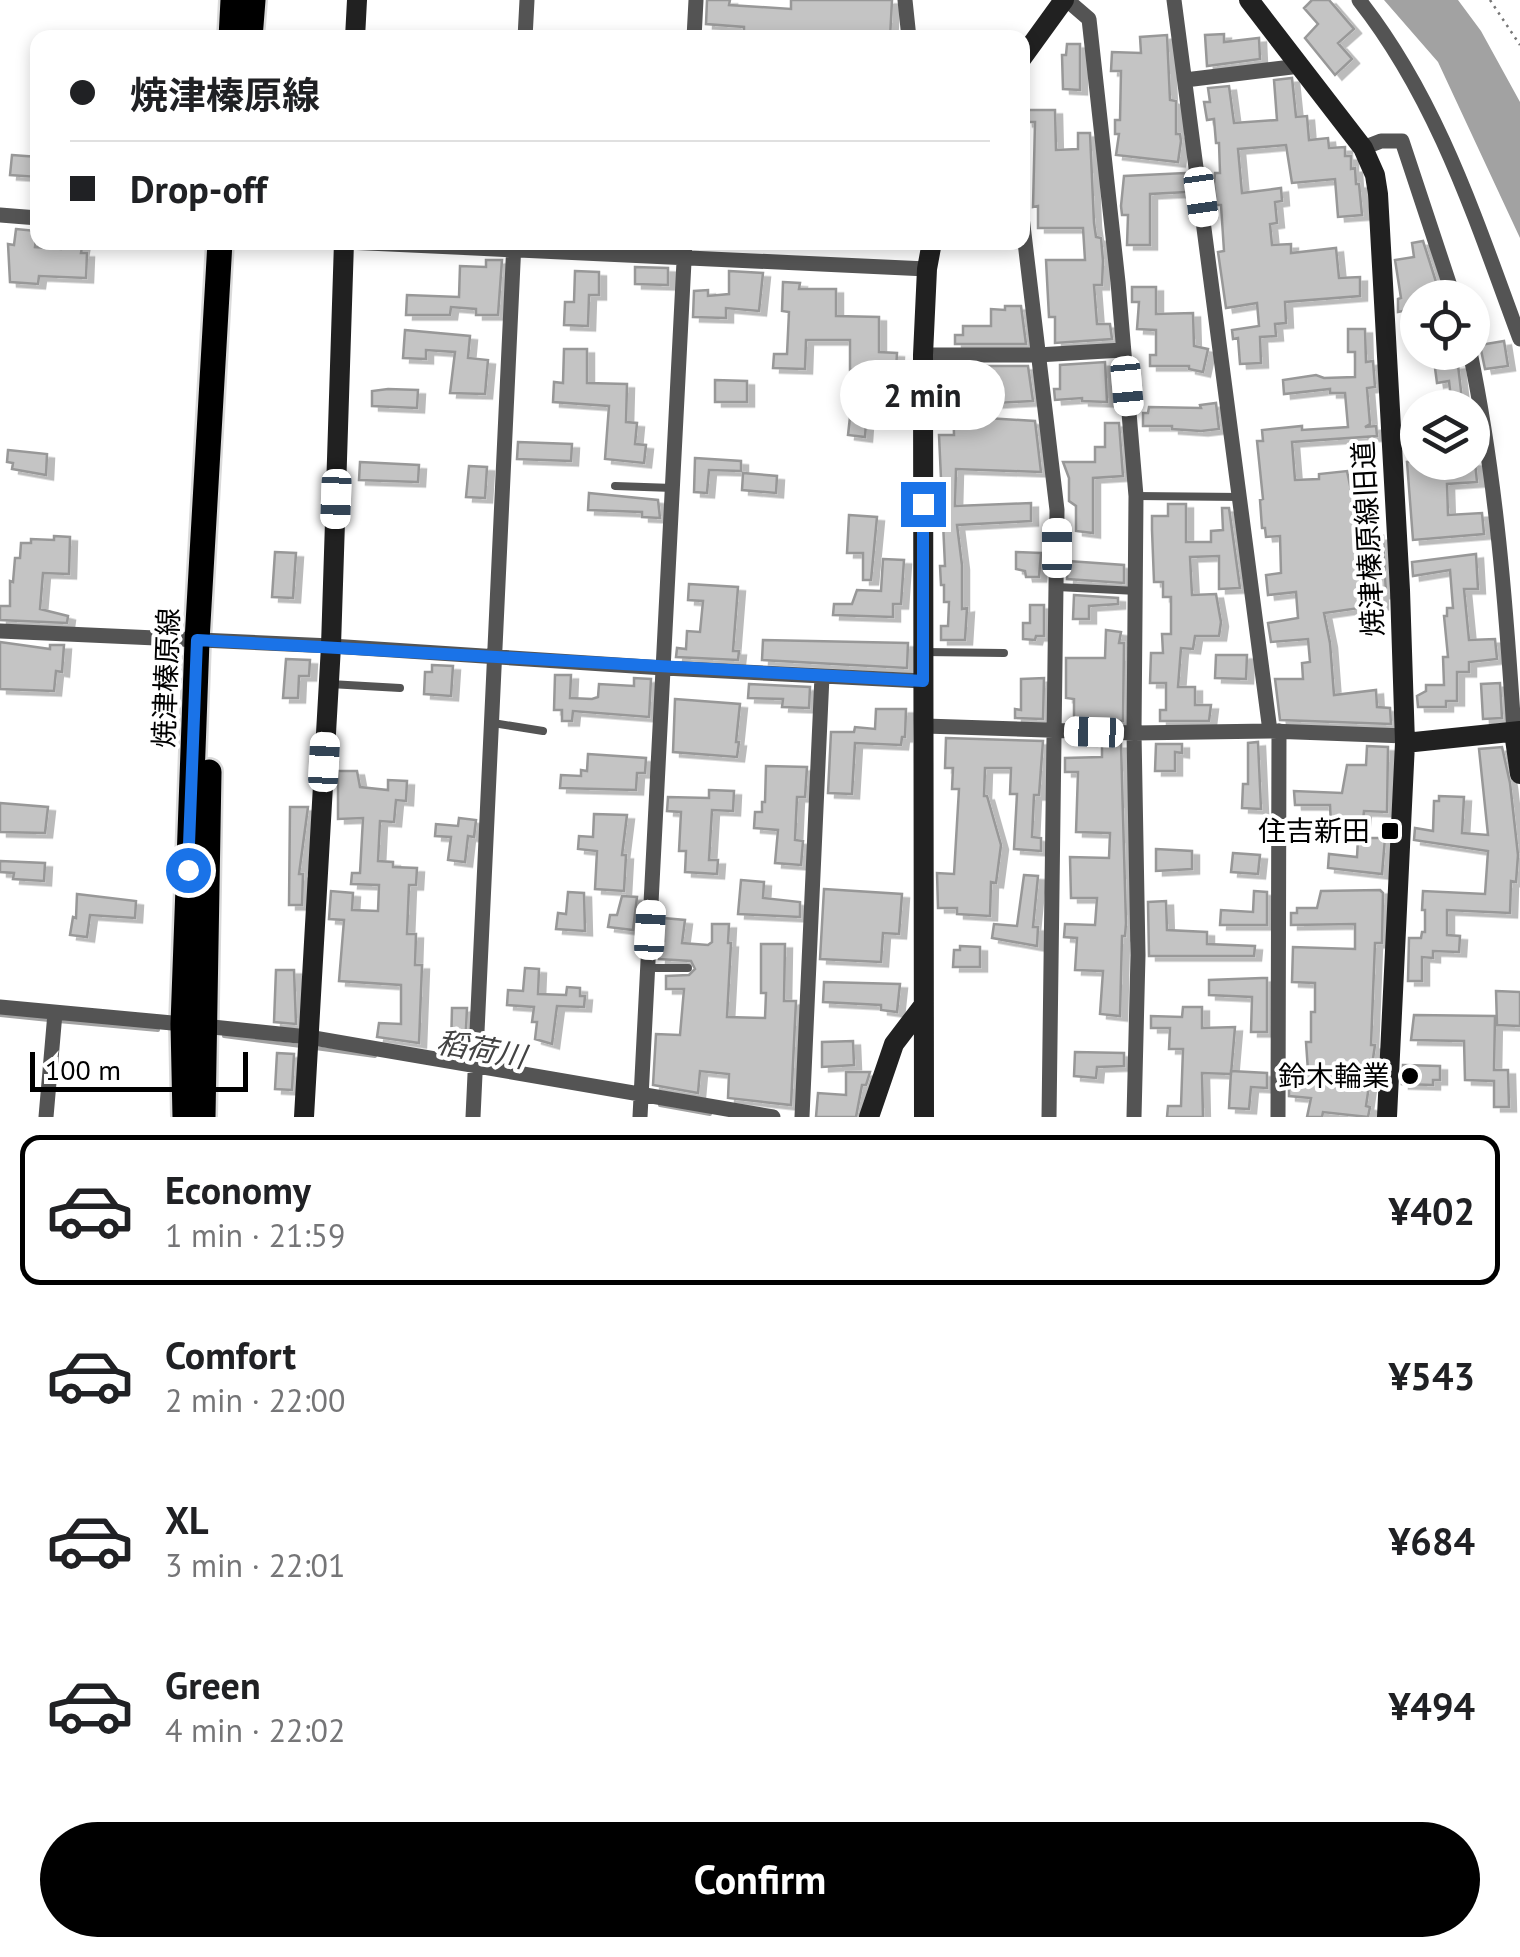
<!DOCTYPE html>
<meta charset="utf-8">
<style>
:root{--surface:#fff;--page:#f6f6f6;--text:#202124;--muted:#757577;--line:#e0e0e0;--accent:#000}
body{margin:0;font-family:"PT Sans","Noto Sans JP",sans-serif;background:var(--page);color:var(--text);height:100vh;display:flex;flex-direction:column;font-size:38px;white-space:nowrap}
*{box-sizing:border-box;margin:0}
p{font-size:32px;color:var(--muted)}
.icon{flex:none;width:55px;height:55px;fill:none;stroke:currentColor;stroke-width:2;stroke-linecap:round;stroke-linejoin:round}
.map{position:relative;height:1117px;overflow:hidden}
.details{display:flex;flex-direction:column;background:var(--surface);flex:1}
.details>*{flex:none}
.banner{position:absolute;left:30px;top:30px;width:1000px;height:220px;border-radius:20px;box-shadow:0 5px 15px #0003;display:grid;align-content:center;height:220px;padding:0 40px;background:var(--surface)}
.fabs{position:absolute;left:1400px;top:280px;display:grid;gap:20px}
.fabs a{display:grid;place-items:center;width:90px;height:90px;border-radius:50%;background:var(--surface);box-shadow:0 5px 15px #0003;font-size:50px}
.scale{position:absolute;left:30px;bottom:25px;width:218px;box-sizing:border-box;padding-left:10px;border:5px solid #000;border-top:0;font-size:28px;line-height:35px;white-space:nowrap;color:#000;-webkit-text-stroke:8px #fff;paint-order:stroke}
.end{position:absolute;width:45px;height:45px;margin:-22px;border:12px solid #1a73e8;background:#fff;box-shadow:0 0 0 5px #fff}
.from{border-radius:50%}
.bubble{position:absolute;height:70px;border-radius:35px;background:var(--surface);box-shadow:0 5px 15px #0003;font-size:32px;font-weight:700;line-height:70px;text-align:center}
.car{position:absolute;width:30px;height:60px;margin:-30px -15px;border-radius:12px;box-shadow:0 0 8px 2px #0007;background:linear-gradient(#fff 24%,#345 0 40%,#fff 0 76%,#345 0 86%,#fff 0)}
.banner b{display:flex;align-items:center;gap:35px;height:95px;font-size:38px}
.banner b+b{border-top:2px solid var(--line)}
.banner i{width:25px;height:25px;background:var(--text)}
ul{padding:18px 0 0;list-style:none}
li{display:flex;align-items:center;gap:30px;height:150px;margin:0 20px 15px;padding:0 20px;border:5px solid transparent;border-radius:20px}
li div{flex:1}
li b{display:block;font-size:38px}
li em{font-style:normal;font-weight:700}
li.active{border-color:var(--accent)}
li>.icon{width:90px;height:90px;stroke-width:1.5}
.button{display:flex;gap:20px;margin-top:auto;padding:20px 40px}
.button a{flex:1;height:115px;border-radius:60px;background:var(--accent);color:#fff;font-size:40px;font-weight:700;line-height:115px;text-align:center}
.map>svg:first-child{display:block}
.water{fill:#a2a2a2}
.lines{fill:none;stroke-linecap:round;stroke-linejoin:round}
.stream{stroke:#a2a2a2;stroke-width:4}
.building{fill:#c4c4c4;stroke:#989898;stroke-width:2.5;filter:url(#shadow)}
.primary-casing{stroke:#dbdbdb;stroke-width:30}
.path{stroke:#767676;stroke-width:2.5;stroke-dasharray:2.5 5;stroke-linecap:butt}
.lane{stroke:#545454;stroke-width:8}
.street{stroke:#545454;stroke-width:15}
.secondary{stroke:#212121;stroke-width:20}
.primary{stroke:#000;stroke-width:25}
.route{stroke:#1a73e8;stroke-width:12}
.poi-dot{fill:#000;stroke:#fff;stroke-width:4}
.labels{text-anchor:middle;stroke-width:8;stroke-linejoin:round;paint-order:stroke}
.street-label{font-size:28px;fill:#000;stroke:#fff}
.poi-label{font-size:28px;fill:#000;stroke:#fff;text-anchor:end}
.water-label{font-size:30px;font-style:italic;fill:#434343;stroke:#fff}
</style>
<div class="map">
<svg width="1520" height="1117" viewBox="0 0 1520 1117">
<defs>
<filter id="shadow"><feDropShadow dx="7" dy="4.5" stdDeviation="0" flood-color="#0004"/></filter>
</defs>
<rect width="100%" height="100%" fill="#fff"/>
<path class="water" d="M1384,0H1458L1481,31L1520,102V238L1438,62Z"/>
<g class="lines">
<path class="stream" d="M0,1015L49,1020
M58,1021L158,1030
M224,1036L301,1046
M315,1048L375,1056
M660,1105L710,1114"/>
</g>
<path class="building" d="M707,0H730L729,5L791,9V0H892L890,38H744V27L706,24Z
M1312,0H1329L1354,29L1338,43L1352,59L1335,75L1305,38L1318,24L1304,8Z
M1224,34V42L1259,38L1260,59L1207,66L1205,35Z
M1167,35L1170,100L1176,101V134H1180L1181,141L1178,162L1116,155L1119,134H1115V120H1120L1121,71H1111L1112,52L1141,53L1140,37Z
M1067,44H1080V90L1063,89L1062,55H1066Z
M1292,78L1296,117L1307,116L1309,140L1328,138L1329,148L1345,147V156H1351V169L1355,168L1356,184H1359L1362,215L1338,217L1335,179L1292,183L1286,145L1238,149L1242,193L1281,188L1282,201L1275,202L1277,223L1270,224L1272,245L1291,244V253L1336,248L1339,278L1360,277V296L1285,302L1286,323L1275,324L1276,336L1260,337L1261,363L1240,364L1238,338L1233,339L1232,330L1259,326L1257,303L1226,308L1218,252L1224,251L1221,205H1216L1214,184L1215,173H1220L1219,143H1216L1214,119L1207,120L1204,102H1210L1208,88L1229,86L1234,123L1277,120L1274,80Z
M1025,110H1055L1056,150L1078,149V133H1090L1094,223L1096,237L1101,238L1103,261L1102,285H1094L1097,324H1110L1112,339L1055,343V317H1049L1046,260H1085L1083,228H1038V206L1033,207L1035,122H1026Z
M12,155L38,157V177L10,175Z
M1185,173L1187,192L1150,194V245H1127L1128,215H1122L1121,206L1124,176Z
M16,229L37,231L35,247L61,249L62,242H83L81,253H87L86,278L39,276L38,284L10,282L8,244L14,245Z
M1423,241L1438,288L1432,290L1434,298H1418V308L1398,312V299L1401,298L1395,260L1414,257L1412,243Z
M486,260H502L498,315H476V309L451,307L450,315H406L407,295L459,297L460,266L486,267Z
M635,267L668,268V285L635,284Z
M575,271L599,272V295H589L588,326L564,325L565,302H574Z
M729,271L763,273L759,311L726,308V318L693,317L694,291L708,290V296L729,294Z
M783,282L800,283L799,289H836V316L879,317V352L897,353L896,371L876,370L874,410L867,409L865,437L848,435L851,408H846L847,394L855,395L856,370H850V340H806L805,369L773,368L774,354H787L789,312L782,311Z
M1132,287H1156V314L1193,313L1194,346L1208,349L1203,372L1189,369V366H1150V355H1156V330L1137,329L1139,302H1132Z
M1005,306H1021L1026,344H955V335H963V326H991V309L1005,310Z
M1348,329H1365L1366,362L1373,361L1375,387L1367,388L1370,424L1365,427L1376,426L1377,436L1292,442L1295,480L1319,479V474L1347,471L1351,490L1364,488L1368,522L1374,537L1383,536L1386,593L1381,594V605L1324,613L1330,643L1334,695L1376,690L1377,707L1390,708L1391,724L1280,720L1275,679H1303L1302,663L1310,662L1308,639L1271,642L1268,623L1298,618L1296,592L1268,595L1266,575L1281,573L1280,536L1266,537L1265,528H1262L1260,500L1263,499L1257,441H1263L1262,430L1302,426V430L1348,427L1345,393H1330V389L1284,394L1283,380L1316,375L1324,378L1355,377V352H1348Z
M405,330L470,336L468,358L488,360L485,394L450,393L455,352L426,350V359L403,358Z
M1504,341L1508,366L1485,369L1480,345Z
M564,349H587V383L627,384L626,422L637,423L635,444L646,445L644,463L605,459L609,406L553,402L554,382L563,383Z
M1105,362L1107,402L1082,401V398L1055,400L1054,389H1060V365Z
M1458,365L1463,408H1452L1449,381L1437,383L1435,368Z
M983,366H1028L1033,401L978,404L979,372H983Z
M715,380L747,381V402H715Z
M388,389L418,390L417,408L372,406V391Z
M971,396V417L1035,421L1041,472L956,469L955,506L1031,503V521L957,525L962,565V609L967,608L965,640H941V626H948L949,602H944V585H941L940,566H945L939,435H954L953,397Z
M1216,403L1219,429L1201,431L1172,429V426H1143V413H1148L1149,407L1201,408L1200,405Z
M1105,423H1119L1123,476L1093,478V533L1076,531V506L1069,501V478L1063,462H1095V447H1105Z
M518,442L572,444L571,461L517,459Z
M8,450L47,454L46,475L12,469L13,463L7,462Z
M695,458L741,461V471L709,470L707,493L694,492Z
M1418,461L1475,462L1477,482L1447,484L1448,515L1482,513L1484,534L1413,540L1407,462Z
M360,462L419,465L418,482L359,480Z
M469,466L487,467L485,498L466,497Z
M743,473L777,476L776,493L742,490Z
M589,493L658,500L660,518L642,517V512L588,510Z
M1168,504H1186V542H1211V531L1223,530L1222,508H1229L1240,588L1219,589V556L1190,557L1192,595L1216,594L1221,622L1219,636H1195L1193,649L1181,648L1178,687H1195V705H1211L1209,721H1160V710H1166V683H1150L1151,653H1163L1162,634H1171V597H1163V582H1154L1152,530V516H1168Z
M849,515L877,517L871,580H863V553H847Z
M54,536L70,537L69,574L43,573L40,609L68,616L67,623L0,620V606H10V581L13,582L15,558H20L21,543H31V539L54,540Z
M275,552L296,553L293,598L272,597Z
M1016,552L1041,553L1039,577H1026L1025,571L1016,569Z
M1476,554L1478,589H1464L1469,640L1495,639L1497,659L1469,662V672H1457V701H1446V707H1418L1417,696L1426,691V685H1444L1443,657H1448L1444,616H1447V608H1453L1450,570L1413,576L1412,562Z
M883,559L904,560L901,604H893V617L833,615L834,604H852L857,590L881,591Z
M1068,561L1124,565V583L1067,579Z
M689,584L738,587L733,651H739L738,660L676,657L677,648L686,649L687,631L700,632L703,601L688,600Z
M1074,595L1118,598V604L1089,606V619H1073Z
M1030,605H1044V636H1036L1035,640L1023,639V623H1030Z
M1106,630L1121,632L1119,643H1124L1123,721L1074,720V699L1066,698V658H1105Z
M763,640L908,643L907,668L762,660Z
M0,642L50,649V645H64L62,672L56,671L54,691L0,689Z
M1216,655H1247L1246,679L1215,678Z
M286,659L310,660L309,676H299L298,698H283Z
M432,665L453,666L451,696L424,694L425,672H432Z
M555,675H571L570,698L592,699L598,697L599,684L634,686V678L651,679L649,717L573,711L572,721H562V710H554Z
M1044,678L1043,719L1015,718V709L1021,710V679Z
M1500,683L1502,718L1483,719L1481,684Z
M749,684L810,687L809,708L782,707L783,699L748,698Z
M675,699L740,704L736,742H739L737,757L673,752Z
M876,709H906L905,737H902L901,745L855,743L852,794L828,793L831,732H854L855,727L875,729Z
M946,738L1043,741L1039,795H1034L1032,837L1041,838V851L1014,849L1017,794H1010L1011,768H985L984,796H987L1001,845L996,883L991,882L990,916L957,914V908H938L937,873L954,874L959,789H952L953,768H945Z
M1258,742L1261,809L1242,808L1243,784H1248V743Z
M1121,744L1126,923L1125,936H1122L1120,1016L1100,1014L1103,971L1075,970L1077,938L1064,937L1065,924L1095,925L1097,898H1071L1070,857L1109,858L1110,833L1076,832L1078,772H1065V758L1102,757V745Z
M1156,744H1182V753L1175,752V771H1155Z
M1367,746L1388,747L1387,812L1364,811L1362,830L1331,826L1330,805H1295L1294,791L1342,793L1347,765H1366Z
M1502,747L1510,783L1518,855L1516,882L1511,881L1510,913L1447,910V935L1460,936L1459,952L1433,951V958L1422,957V981H1408L1409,938H1421L1422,932H1425V910H1422L1423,891L1485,894L1488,851L1414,840L1415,828L1433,831L1434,801H1439V796L1464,797L1462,833L1488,835L1479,749Z
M588,754L646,758L645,773H637L636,790L560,788L561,775L581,776V770L587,771Z
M766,766L807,767L805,797H797L795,840L803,841L801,865L775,863L778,830L754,828L755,812H762V802H765Z
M338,771H357L360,787L388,790V780L407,781L406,801L396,800L394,822L380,821L378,861L393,862V867L417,868L416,885H409L407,934H416L415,965H422L419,1043L377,1037L379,1023L401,1024V985L339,981L344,920L329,919L331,891L353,893L352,910L378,911L379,885L351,884L352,873H360L363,818L338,819Z
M709,790L734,791L733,811L712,810L709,860H718L717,874L685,872L686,851H679L681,812L667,811L668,797L709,798Z
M0,803L48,807L45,833L0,832Z
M290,807H308L299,874H303L302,905H289Z
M594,814L627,815L622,855H626L624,891L595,889L597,851L578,849L579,836L593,837Z
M459,818L476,820L474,837L468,836L465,862L448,860L451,837L435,836L436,824L458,826Z
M1358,838H1385L1382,874L1328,868L1329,854L1357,857Z
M1156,849L1192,851V869L1156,871Z
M1233,853L1260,855L1258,874L1231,872Z
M0,861L45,863L44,881L13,879L14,873L0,872Z
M1024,875L1038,876L1033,927H1038L1037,946L992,938L994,924L1017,926Z
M741,880L764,882L763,898L800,902V917L738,914Z
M824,889L902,894L899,934L883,933L881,962L820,959Z
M1380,890L1383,893L1382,943H1375L1371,1045H1375L1366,1106L1370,1107L1368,1117L1323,1112L1322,1117H1307L1311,1098L1289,1096V1080L1304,1081L1308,1071L1306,1042H1311V1012H1315V983L1292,982L1293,947L1355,949V924L1291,925V913H1297V908H1317L1321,891Z
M1254,891L1267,892V925H1220L1221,910L1253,912Z
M568,892L584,893L585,931L556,929L558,913L566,914Z
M77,894L136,901L135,918L90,915L87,937L70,935L73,917L76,918Z
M622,896L637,897L633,930L608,927L610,915H617Z
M1166,901L1167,930L1207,932V944L1255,946L1254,956H1149L1148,902Z
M663,918L685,920L682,943L708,945L712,942V924H729L728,943H731L727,1017L765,1018L766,993H761V944H785L784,1001H796L791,1105L728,1098L729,1074L700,1071L698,1093L653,1085L656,1034L680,1035L684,989H666V976L689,975L695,969L691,961L659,959L660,941H664Z
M960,946L980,947V967H953L954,950H960Z
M525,968L539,969L538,994L566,995L567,987L580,988V996H585L584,1007L557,1006L552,1044L535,1039L537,1022H532L534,1007L507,1005L508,990L523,991Z
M276,970H294L296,1024L274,1022Z
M1262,978H1267V1032H1251L1252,997L1209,995V980Z
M824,982L900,984L897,1012L881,1010V1005L823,1002Z
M1496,991L1520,992V1026L1497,1025Z
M1183,1007H1202V1028L1235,1027L1231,1074L1202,1073L1203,1117H1167L1168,1106H1181L1183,1049H1169L1170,1028H1151V1016L1182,1017Z
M452,1008H467L465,1048L451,1047Z
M1414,1015L1495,1016L1494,1070H1508L1509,1107H1494V1081L1465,1080L1464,1041L1411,1040Z
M853,1041L854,1065L822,1067V1042Z
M1075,1052L1124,1053V1066L1097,1067L1096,1078L1074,1076Z
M277,1053L294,1054L292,1090L275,1089Z
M1403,1065L1440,1066V1080H1433V1085L1402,1084Z
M1231,1071L1267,1073V1088L1251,1087L1249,1109L1229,1108Z
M846,1072H870L866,1085H862L856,1117H816L818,1093L846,1095Z"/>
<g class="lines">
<g class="primary-casing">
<path id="primary" d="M231,38L233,0
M250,38L253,0
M185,1117L183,1024L197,641L220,242
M203,1117L209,772"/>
</g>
<path class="path" d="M1490,0L1520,45"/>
<path class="lane" d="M615,486L673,488
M1136,496L1241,497
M1057,587L1137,591
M924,652L1004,653
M330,684L400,688
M493,723L543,731
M648,968H688"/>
<path class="street" d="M905,0L909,38
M1067,0L1089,19L1118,282L1136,496L1134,733L1138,955L1134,1117
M1174,0L1270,731
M1359,0C1438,100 1476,221 1520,339
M525,38L527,0
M694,38L696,0
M1185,80L1300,66
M1363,148L1381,141H1402L1454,298
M0,215L38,218
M1022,217L1057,510L1049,1117
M346,242L927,269
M1470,352C1496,477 1506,605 1514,732
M923,355H1037L1123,350
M0,631L331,646L664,668L923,681
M925,726L1134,733L1270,731L1405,736
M0,1007L183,1024
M203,1026L308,1037L773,1117
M46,1117L55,1013
M473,1117L514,242
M640,1117L685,242
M802,1117L822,676
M1278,1117L1279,731"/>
<path class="secondary" d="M1249,0L1363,148L1375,175L1378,194L1400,590L1405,743L1387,1117
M355,38L357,0
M1022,58L1064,0
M1514,732L1520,774
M1405,743L1520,731
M304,1117L331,646L344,242
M869,1117L894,1044L923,1006
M924,1117L923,355L927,269L932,242"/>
<use href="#primary" class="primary"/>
</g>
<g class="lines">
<path class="route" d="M188,870L197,640L923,681V504"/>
</g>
<g class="poi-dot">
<rect x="1380" y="821" width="20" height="20" rx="5"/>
<circle cx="1410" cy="1076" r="10"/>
</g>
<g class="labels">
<g class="street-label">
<text transform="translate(1368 539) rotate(-93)" y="10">焼津榛原線旧道</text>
<text transform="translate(166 678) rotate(-88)" y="10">焼津榛原線</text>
</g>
<g class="poi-label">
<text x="1370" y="841">住吉新田</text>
<text x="1390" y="1086">鈴木輪業</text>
</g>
<g class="water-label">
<text transform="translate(481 1050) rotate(10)" y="10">稻荷川</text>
</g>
</g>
</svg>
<div class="fabs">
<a><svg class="icon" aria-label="locate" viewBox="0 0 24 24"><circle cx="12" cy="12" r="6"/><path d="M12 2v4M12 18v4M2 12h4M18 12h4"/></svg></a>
<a><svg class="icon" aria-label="layers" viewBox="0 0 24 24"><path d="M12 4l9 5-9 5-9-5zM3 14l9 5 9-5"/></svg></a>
</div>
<div class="scale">100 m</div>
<i class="end from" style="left:188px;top:870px"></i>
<i class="end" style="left:923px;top:504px"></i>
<div class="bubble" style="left:840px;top:360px;width:165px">2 min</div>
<i class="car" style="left:1201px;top:197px;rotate:172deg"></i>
<i class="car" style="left:1127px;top:386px;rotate:175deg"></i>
<i class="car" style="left:336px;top:499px;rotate:182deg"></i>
<i class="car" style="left:1057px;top:548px;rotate:0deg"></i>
<i class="car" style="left:1094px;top:732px;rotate:272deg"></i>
<i class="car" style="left:324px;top:762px;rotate:3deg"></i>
<i class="car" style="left:650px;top:930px;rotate:3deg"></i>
<div class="banner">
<b><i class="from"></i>焼津榛原線</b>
<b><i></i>Drop-off</b>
</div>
</div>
<section class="details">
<ul>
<li class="active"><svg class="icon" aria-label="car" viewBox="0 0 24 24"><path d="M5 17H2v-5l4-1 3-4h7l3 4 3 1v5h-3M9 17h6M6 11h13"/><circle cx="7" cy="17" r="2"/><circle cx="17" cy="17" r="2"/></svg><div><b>Economy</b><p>1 min · 21:59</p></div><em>¥402</em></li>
<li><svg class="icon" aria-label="car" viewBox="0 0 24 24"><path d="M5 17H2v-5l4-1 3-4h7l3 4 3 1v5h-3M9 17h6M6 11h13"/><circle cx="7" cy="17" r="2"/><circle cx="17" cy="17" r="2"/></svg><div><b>Comfort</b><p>2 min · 22:00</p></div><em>¥543</em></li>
<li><svg class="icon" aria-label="car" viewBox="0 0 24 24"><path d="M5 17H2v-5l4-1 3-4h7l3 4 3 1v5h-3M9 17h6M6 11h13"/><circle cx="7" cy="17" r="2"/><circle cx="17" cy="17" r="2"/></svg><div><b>XL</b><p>3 min · 22:01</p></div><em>¥684</em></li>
<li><svg class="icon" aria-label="car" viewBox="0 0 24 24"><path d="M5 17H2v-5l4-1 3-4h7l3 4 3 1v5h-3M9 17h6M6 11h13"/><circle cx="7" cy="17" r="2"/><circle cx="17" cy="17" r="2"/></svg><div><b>Green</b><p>4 min · 22:02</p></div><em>¥494</em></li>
</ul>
<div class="button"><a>Confirm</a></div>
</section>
